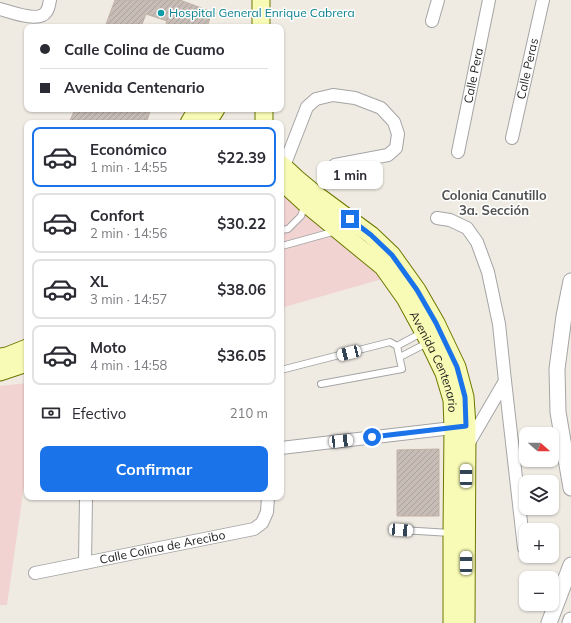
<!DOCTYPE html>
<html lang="es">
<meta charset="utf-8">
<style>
:root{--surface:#fff;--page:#f7f7f7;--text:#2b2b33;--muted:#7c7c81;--line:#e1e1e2;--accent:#1a73e8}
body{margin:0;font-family:Mulish,sans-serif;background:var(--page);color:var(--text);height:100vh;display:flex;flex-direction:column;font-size:15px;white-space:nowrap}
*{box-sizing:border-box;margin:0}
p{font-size:13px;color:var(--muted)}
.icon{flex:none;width:22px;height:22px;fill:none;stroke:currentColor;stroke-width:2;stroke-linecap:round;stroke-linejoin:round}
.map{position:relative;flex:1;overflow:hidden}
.sheet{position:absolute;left:24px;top:120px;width:260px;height:380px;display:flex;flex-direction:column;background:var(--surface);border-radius:8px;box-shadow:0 1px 3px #0004}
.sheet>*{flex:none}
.hud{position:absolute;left:24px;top:24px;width:260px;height:88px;border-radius:8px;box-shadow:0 1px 3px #0004;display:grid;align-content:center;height:88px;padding:0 16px;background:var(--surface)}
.needle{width:26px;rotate:110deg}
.buttons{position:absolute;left:519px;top:427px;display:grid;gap:8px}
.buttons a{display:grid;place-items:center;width:40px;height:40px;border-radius:8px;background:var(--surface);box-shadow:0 1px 3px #0004;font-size:20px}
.end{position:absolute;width:18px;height:18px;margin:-9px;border:5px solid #1a73e8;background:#fff;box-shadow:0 0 0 2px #fff}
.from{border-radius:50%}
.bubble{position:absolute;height:28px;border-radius:8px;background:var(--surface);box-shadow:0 1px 3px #0004;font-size:13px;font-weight:700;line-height:28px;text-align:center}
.car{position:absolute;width:12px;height:24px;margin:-12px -6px;border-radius:5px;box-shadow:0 0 3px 1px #0007;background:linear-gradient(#fff 24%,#345 0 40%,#fff 0 76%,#345 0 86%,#fff 0)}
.hud b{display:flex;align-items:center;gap:14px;height:38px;font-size:15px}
.hud b+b{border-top:1px solid var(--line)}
.hud i{width:10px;height:10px;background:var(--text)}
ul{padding:7px 0 0;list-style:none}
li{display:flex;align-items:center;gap:12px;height:60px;margin:0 8px 6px;padding:0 8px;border:2px solid var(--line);border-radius:8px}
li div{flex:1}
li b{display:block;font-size:15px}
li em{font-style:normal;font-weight:700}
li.current{border-color:var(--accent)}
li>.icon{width:36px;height:36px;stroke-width:1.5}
.pay{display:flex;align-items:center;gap:10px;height:44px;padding:0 16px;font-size:15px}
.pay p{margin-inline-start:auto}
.primary-button{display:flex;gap:8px;margin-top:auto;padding:8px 16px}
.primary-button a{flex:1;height:46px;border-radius:8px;background:var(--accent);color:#fff;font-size:16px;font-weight:700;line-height:46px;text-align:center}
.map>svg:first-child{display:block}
.commercial{fill:#f1d3d2}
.building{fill:url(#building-hatch);stroke:#c1b1a5}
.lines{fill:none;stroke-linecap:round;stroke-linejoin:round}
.service-casing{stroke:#a5a5a5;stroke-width:8}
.minor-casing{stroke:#a5a5a5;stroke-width:14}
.tertiary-casing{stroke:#a5a5a5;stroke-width:17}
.secondary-casing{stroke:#6c7801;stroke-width:19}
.service{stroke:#fff;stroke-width:6}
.minor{stroke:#fff;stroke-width:12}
.tertiary{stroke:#fff;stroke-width:15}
.secondary{stroke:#f8fbb5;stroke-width:17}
.route{stroke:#1a73e8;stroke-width:5}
.culture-dot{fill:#0f9aa8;stroke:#fff;stroke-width:1.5}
.labels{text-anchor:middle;stroke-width:3;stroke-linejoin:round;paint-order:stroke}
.culture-label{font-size:12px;fill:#0d838f;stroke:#fff;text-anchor:start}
.street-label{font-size:12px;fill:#1e1e1e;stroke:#fff}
.neighbourhood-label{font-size:13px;font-weight:bold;fill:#515151;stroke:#fff}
</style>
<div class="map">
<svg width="571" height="623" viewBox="0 0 571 623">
<defs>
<pattern id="building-hatch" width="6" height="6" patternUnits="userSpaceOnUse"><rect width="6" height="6" fill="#c7bdb6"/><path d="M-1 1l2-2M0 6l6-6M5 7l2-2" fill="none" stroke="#aaa29c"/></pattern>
</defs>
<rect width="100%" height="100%" fill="#efebe3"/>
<path class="commercial" d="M281,194L321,225L382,279L281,308Z
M27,383V465L7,605H0V386Z"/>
<path class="building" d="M115,0H180L212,12L207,27H165L167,21L146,14L141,27H105Z
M75,109H151L146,123H69Z
M439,449V516H397V450Z"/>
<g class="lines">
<g class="service-casing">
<path id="service" d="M281,230L288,229L301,216L305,204
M282,246L336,231
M397,346L423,332
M400,357L429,342
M281,370L390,342L397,346L402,369L321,384
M401,530L451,533"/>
</g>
<g class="minor-casing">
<g id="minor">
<path d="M0,9C11,12 39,23 46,12C49,9 49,4 50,0"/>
<path d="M432,21L438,0"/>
<path id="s1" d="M512,138L543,0"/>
<path id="s2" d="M458,152L489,0"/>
<path d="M281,168L284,166L307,107L316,99L333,95L355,98L381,108L394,122L398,134L396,148L388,155L335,165"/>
<path d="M437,218L450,220L467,228L477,242L488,272L499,324L505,381L524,548"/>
<path d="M467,446L505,381"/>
<path d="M281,448L461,427"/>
<path d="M85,563L86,497"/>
<path id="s3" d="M35,573L254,529L262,523L267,512L268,497"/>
</g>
</g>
<g class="tertiary-casing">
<path id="tertiary" d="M571,281L564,316L557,369L558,412L571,488
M549,623L571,565
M570,623L571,620"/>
</g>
<g class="secondary-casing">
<g id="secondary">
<path d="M261,0V27"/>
<path d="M264,109V123"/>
<path d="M189,123L197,109"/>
<path d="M207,123L216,109"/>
<path d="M281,164L296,178L314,193L371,235L392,255L417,290L436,323L457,367L465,397L467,426L466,623"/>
<path id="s4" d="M281,181L305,203L383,267L405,298L429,342L444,373L452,400L453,428L452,533V623"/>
<path d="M0,357L7,356L27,348"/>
<path d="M0,372L27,363"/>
</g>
</g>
<use href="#service" class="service"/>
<use href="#minor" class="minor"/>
<use href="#tertiary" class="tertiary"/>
<use href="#secondary" class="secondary"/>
</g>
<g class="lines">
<path class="route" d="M350,219L371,235L392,255L417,290L436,323L457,367L465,397L466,426L372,437"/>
</g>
<circle class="culture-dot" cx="161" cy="13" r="4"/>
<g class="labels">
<g class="culture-label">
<text x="169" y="17">Hospital General Enrique Cabrera</text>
</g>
<g class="street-label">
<text dy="4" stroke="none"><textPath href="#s1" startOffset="71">Calle Peras</textPath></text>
<text dy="4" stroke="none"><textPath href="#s2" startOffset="78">Calle Pera</textPath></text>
<text dy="4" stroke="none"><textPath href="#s4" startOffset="242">Avenida Centenario</textPath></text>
<text dy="4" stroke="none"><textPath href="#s3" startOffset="130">Calle Colina de Arecibo</textPath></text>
</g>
<g class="neighbourhood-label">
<text x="494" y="200">Colonia Canutillo<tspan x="494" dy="15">3a. Sección</tspan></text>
</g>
</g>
</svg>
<div class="buttons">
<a><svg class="needle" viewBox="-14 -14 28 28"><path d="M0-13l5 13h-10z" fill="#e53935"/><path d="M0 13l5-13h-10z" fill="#7c7c81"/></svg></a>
<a><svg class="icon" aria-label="layers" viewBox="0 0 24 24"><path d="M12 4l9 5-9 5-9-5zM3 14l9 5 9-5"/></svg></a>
<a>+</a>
<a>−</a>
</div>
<i class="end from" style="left:372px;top:437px"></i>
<i class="end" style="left:350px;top:219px"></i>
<div class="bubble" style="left:317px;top:161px;width:66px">1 min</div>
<i class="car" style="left:349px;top:353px;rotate:256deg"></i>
<i class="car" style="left:341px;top:441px;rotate:84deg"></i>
<i class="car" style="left:466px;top:476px;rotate:0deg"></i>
<i class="car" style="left:401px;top:530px;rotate:94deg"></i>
<i class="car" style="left:466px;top:563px;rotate:0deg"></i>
<div class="hud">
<b><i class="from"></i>Calle Colina de Cuamo</b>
<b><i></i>Avenida Centenario</b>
</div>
<section class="sheet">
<ul>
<li class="current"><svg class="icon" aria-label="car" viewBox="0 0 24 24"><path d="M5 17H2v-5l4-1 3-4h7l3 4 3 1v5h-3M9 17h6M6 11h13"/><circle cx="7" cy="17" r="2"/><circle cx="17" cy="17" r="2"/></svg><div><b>Económico</b><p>1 min · 14:55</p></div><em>$22.39</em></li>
<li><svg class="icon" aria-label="car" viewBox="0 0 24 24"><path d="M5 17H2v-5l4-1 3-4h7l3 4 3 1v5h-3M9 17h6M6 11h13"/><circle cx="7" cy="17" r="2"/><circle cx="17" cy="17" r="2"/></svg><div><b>Confort</b><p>2 min · 14:56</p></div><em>$30.22</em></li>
<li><svg class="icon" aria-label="car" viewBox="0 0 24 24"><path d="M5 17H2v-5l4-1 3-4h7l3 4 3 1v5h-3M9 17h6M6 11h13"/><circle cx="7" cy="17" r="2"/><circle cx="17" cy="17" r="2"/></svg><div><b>XL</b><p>3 min · 14:57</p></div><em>$38.06</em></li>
<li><svg class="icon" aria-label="car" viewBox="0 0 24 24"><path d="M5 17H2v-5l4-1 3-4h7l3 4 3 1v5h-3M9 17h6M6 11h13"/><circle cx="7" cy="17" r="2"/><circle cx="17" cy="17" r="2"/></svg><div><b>Moto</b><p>4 min · 14:58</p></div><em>$36.05</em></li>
</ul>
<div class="pay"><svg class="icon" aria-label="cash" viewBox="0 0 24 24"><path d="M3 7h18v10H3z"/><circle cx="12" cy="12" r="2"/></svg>Efectivo<p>210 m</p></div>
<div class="primary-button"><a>Confirmar</a></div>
</section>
</div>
